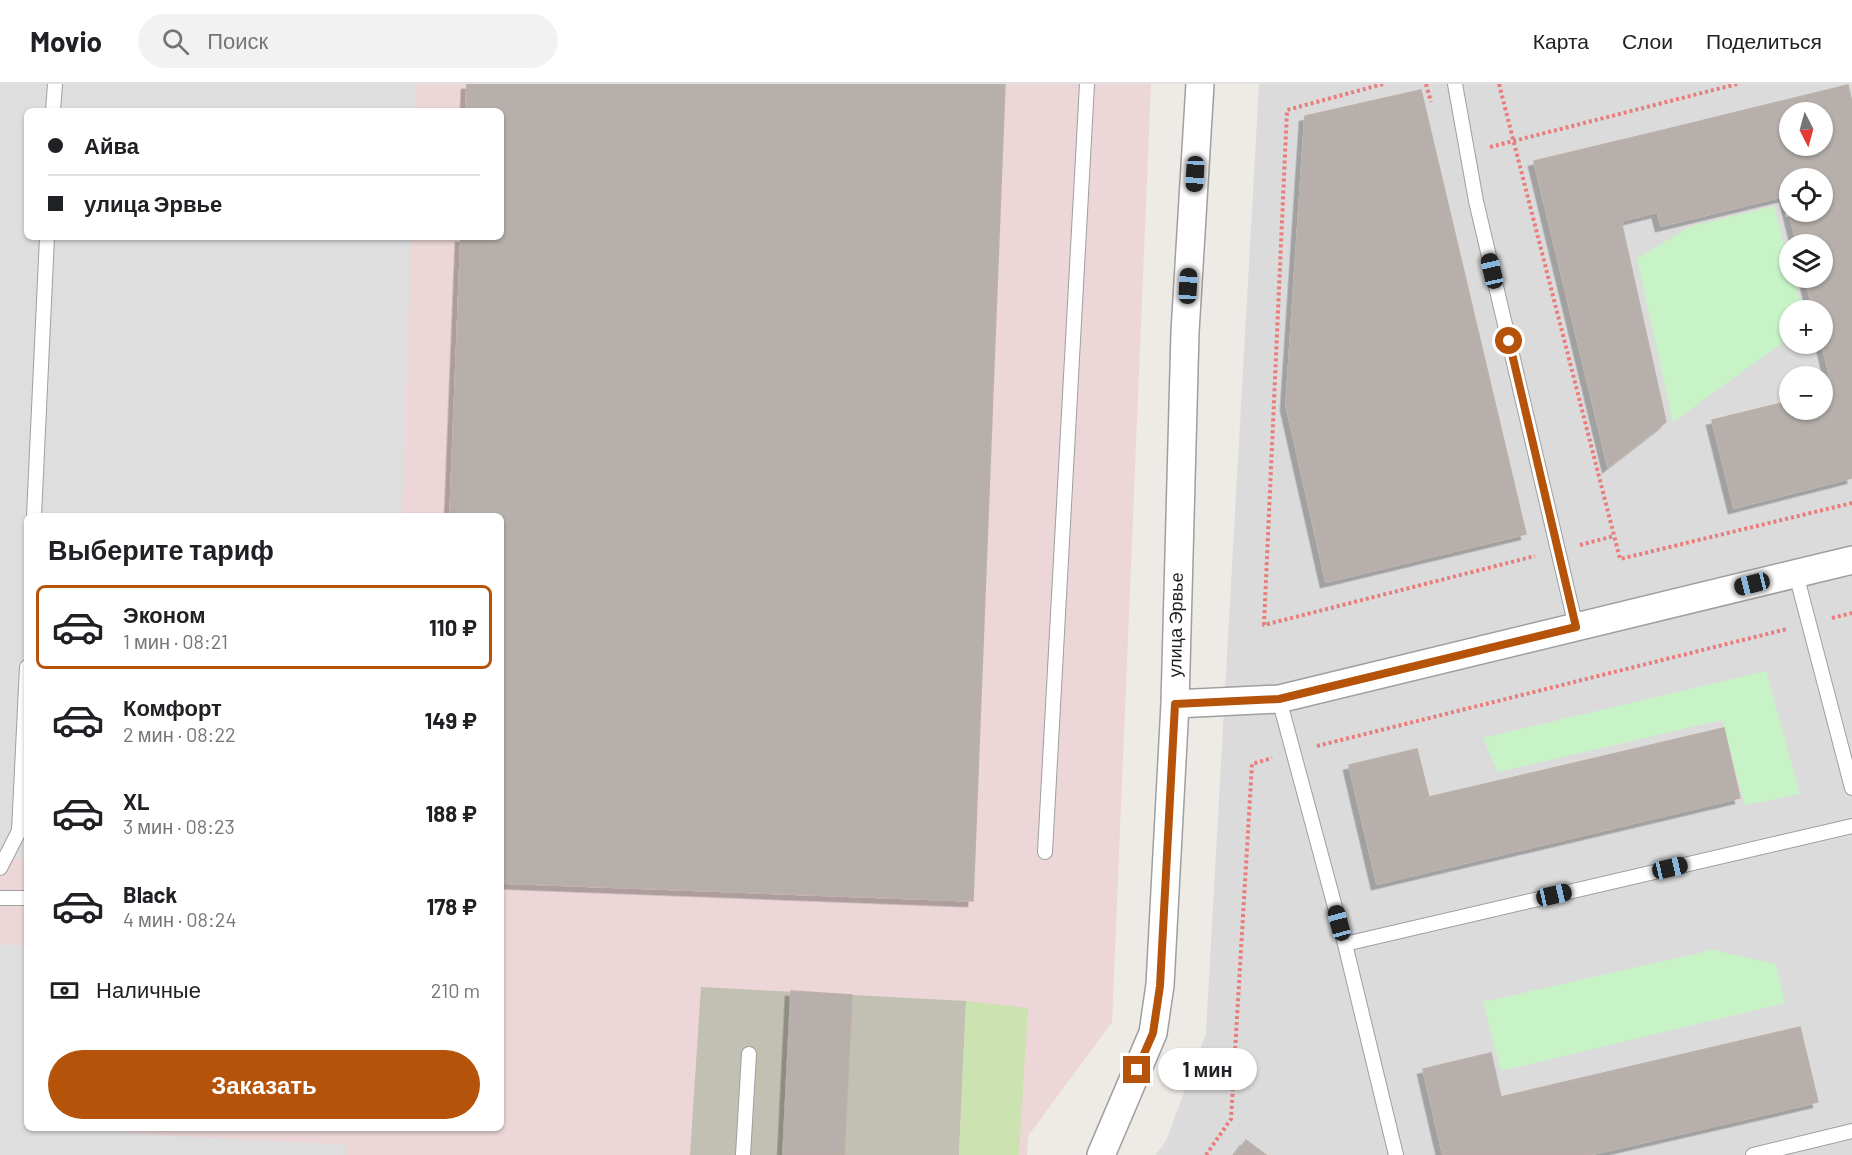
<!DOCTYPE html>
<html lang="ru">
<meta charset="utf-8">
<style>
:root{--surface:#fff;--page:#f2f2f2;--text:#202124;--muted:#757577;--line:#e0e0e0;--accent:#b45309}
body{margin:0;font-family:Barlow,sans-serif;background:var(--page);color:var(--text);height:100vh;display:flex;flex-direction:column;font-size:22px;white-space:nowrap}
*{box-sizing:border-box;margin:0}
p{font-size:20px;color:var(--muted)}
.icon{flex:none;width:33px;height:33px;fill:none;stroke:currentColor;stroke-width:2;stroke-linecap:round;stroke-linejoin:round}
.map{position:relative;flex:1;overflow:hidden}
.drawer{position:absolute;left:24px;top:429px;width:480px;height:618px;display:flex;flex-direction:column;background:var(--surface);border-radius:9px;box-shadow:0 2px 4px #0004}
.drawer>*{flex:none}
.guide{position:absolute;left:24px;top:24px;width:480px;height:132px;border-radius:9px;box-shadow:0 2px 4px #0004;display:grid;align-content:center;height:132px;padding:0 24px;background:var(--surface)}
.needle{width:39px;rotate:174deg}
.controls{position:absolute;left:1779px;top:18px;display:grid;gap:12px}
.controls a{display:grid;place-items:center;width:54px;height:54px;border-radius:50%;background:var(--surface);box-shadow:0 2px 4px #0004;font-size:30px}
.end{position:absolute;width:27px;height:27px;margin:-14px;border:8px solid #b45309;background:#fff;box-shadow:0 0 0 3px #fff}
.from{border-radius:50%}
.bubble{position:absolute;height:42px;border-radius:21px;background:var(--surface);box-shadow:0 2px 4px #0004;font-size:20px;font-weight:700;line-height:42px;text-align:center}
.car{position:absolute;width:18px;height:36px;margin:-18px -9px;border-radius:8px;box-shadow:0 0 4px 2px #0007;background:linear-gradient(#222 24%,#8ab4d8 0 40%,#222 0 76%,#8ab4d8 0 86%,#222 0)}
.guide b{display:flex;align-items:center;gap:21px;height:57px;font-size:22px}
.guide b+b{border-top:2px solid var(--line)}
.guide i{width:15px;height:15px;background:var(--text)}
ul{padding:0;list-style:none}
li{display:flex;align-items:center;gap:18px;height:84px;margin:0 12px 9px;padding:0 12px;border:3px solid transparent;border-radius:9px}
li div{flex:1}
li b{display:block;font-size:22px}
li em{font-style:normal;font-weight:700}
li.on{border-color:var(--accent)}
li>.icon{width:54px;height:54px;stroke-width:1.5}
h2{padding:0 24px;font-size:27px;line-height:72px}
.pay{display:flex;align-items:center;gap:15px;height:66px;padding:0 24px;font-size:22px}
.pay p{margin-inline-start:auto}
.primary-button{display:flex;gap:12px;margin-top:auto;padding:12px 24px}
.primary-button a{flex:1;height:69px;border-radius:36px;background:var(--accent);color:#fff;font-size:24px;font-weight:700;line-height:69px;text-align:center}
header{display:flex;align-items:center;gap:36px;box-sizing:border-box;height:84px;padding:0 30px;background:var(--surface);border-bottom:2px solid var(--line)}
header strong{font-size:28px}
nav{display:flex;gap:33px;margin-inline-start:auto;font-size:21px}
.search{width:420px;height:54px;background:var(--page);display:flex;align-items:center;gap:15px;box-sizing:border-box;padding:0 21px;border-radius:33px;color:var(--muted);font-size:22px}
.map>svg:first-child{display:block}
.residential{fill:#dcdbdb;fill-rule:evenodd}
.commercial{fill:#ecd6d7;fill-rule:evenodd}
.construction{fill:#c1c0b2}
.grass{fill:#cde2b1}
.park{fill:#c7f3c7}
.parking{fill:#dedede}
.building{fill:#b6afab;stroke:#bdb0a9;stroke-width:1.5;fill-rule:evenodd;filter:url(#shadow)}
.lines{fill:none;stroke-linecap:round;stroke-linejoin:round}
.service-casing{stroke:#9f9f9f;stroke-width:16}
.minor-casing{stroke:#9f9f9f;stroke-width:30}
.path{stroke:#e97d7b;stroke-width:4;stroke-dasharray:3 3;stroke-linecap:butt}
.service{stroke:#fff;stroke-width:14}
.minor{stroke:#fff;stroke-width:27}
.route{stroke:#b45309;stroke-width:8}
.labels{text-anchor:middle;stroke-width:4.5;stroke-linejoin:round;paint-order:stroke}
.street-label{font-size:18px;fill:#1e1e1e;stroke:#fff}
</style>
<header>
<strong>Movio</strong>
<div class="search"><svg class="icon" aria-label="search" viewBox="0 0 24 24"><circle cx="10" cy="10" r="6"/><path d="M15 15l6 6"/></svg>Поиск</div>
<nav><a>Карта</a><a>Слои</a><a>Поделиться</a></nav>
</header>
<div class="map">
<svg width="1852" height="1071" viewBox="0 0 1852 1071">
<defs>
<filter id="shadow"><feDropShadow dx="-5.5" dy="5.5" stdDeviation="0" flood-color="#0004"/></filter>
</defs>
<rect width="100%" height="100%" fill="#eeeae5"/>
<path class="residential" d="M1259,0H1852V1071H1156L1166,1057L1206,949ZM1790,28H1822V62H1790ZM1790,94H1822V128H1790ZM1790,160H1822V194H1790ZM1790,226H1822V260H1790ZM1790,292H1822V326H1790Z"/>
<path class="commercial" d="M0,0H1151L1112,938L1028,1052L1027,1071H0ZM27,27H501V153H27ZM27,432H501V1044H27Z"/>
<path class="construction" d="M701,903L966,917L959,1071H690Z"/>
<path class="grass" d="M966,917L1028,924L1019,1071H959Z"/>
<path class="park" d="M1774,122L1789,179L1790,194H1793L1803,226H1790L1789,254L1673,338L1637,175L1689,143Z
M1766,587L1800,710L1745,721L1722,636L1498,688L1483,654Z
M1712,866L1776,880L1785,919L1501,987L1483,918Z"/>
<path class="parking" d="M0,0H416L415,27H27V153H411L402,432H27V775L0,774Z
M0,860L27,862V1044H123V1049L347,1061L346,1071H0Z"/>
<path class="building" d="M467,0H1005L973,817L501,799V432H450L461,153H501V27H466Z
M1848,1L1852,19V394L1734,424L1712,336L1790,317V326H1822V309L1833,306L1822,260V226H1813L1805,194H1822V160H1797L1785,112L1661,142L1639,52ZM1790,28H1822V62H1790ZM1790,94H1822V128H1790Z
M1421,6L1526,450L1326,498L1286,321L1305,32Z
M1639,52L1657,128L1621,137L1666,338L1608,383L1534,77Z
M1724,644L1740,714L1377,800L1349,681L1417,665L1429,713Z
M791,907L852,911L844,1071H783Z
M1800,943L1818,1018L1589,1071H1443L1423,985L1491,969L1501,1013Z
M1246,1056L1266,1071H1235Z"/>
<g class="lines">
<g class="service-casing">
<path id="service" d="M1455,0L1476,117L1576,543
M53,27L55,0
M34,432L47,153
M1796,490L1852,704
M1279,615L1345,860L1396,1071
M1045,768L1087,0
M0,784L19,747L27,583
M0,814H27
M1345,860L1852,742
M743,1071L749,970
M1753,1071L1852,1047"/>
</g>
<g class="minor-casing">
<path id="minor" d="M1175,620L1279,615L1852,476
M1101,1071L1153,949L1160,901L1175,620L1185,248L1200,0"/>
</g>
<path class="path" d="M1383,0L1287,26L1264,541L1535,472
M1426,0L1431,18
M1499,0L1620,475L1852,419
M1490,63L1737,0
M1580,461L1614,452
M1832,534L1852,529
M1317,662L1787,545
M1206,1071L1231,1035L1252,680L1272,674"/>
<use href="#service" class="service"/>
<use href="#minor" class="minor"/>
</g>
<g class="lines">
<path class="route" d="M1137,986L1153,949L1160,902L1175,620L1279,615L1576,543L1509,257"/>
</g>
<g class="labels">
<g class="street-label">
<text transform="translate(1176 541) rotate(-89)" y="6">улица Эрвье</text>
</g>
</g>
</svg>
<div class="controls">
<a><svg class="needle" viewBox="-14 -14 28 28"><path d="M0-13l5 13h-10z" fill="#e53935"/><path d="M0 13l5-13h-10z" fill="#757577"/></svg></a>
<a><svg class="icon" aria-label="locate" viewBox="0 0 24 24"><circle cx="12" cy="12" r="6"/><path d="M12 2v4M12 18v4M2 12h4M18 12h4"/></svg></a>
<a><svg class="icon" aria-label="layers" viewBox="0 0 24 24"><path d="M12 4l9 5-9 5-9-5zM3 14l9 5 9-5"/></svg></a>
<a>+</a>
<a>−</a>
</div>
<i class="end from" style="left:1509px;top:257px"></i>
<i class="end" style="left:1137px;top:986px"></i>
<div class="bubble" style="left:1158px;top:964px;width:99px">1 мин</div>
<i class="car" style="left:1195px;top:90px;rotate:183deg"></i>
<i class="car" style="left:1492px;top:187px;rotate:347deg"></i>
<i class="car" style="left:1188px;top:202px;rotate:3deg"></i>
<i class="car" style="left:1752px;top:500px;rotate:256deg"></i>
<i class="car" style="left:1670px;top:784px;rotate:77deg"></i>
<i class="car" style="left:1554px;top:811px;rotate:77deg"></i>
<i class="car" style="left:1339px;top:839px;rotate:345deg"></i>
<div class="guide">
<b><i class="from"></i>Айва</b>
<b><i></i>улица Эрвье</b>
</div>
<section class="drawer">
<h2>Выберите тариф</h2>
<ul>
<li class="on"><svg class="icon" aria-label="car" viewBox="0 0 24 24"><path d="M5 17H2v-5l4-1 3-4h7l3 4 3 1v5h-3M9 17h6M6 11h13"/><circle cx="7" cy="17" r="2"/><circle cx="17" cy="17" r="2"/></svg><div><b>Эконом</b><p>1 мин · 08:21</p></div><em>110 ₽</em></li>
<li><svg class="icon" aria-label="car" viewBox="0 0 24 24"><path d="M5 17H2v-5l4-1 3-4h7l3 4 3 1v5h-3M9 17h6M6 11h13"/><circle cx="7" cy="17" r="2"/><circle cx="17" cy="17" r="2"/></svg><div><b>Комфорт</b><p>2 мин · 08:22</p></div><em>149 ₽</em></li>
<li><svg class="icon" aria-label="car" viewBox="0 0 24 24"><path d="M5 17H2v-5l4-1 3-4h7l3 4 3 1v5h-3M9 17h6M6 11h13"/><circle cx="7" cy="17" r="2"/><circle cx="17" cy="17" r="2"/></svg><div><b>XL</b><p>3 мин · 08:23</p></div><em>188 ₽</em></li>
<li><svg class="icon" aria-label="car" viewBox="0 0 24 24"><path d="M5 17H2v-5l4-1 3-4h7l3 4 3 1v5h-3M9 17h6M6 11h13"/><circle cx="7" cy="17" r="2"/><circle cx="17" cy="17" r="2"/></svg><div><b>Black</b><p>4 мин · 08:24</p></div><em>178 ₽</em></li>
</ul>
<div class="pay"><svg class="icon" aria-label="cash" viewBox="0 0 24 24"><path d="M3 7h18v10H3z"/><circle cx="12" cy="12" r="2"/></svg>Наличные<p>210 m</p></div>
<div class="primary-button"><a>Заказать</a></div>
</section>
</div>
